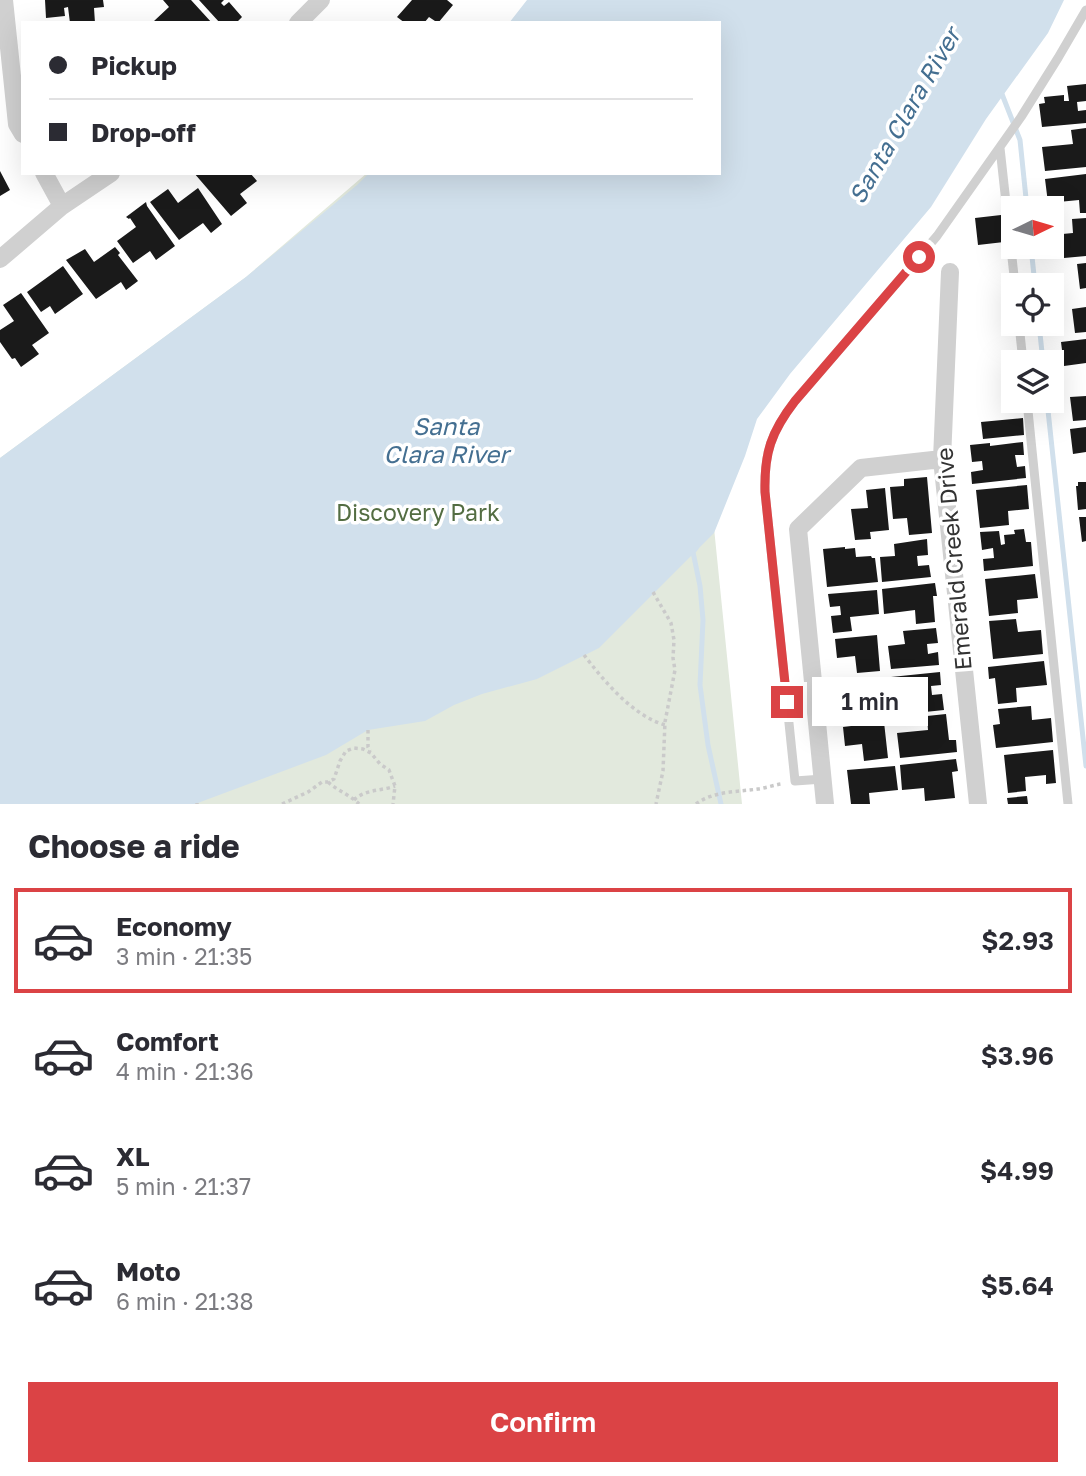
<!DOCTYPE html>
<meta charset="utf-8">
<style>
:root{--surface:#fff;--page:#f7f7f7;--text:#2b2b33;--muted:#7c7c81;--line:#e1e1e2;--accent:#db4345}
body{margin:0;font-family:"Golos Text",sans-serif;background:var(--page);color:var(--text);height:100vh;display:flex;flex-direction:column;font-size:26px;white-space:nowrap}
*{box-sizing:border-box;margin:0}
p{font-size:23px;color:var(--muted)}
.icon{flex:none;width:38px;height:38px;fill:none;stroke:currentColor;stroke-width:2;stroke-linecap:round;stroke-linejoin:round}
.map{position:relative;height:804px;overflow:hidden}
.panel{display:flex;flex-direction:column;background:var(--surface);flex:1}
.panel>*{flex:none}
.hud{position:absolute;left:21px;top:21px;width:700px;height:154px;border-radius:0px;box-shadow:0 7px 28px #0002;display:grid;align-content:center;height:154px;padding:0 28px;background:var(--surface)}
.needle{width:46px;rotate:85deg}
.fabs{position:absolute;left:1001px;top:196px;display:grid;gap:14px}
.fabs a{display:grid;place-items:center;width:63px;height:63px;border-radius:0px;background:var(--surface);box-shadow:0 7px 28px #0002;font-size:35px}
.end{position:absolute;width:32px;height:32px;margin:-16px;border:9px solid #db4345;background:#fff;box-shadow:0 0 0 4px #fff}
.from{border-radius:50%}
.bubble{position:absolute;height:49px;border-radius:0px;background:var(--surface);box-shadow:0 7px 28px #0002;font-size:23px;font-weight:600;line-height:49px;text-align:center}
.hud b{display:flex;align-items:center;gap:24px;height:66px;font-size:26px}
.hud b+b{border-top:2px solid var(--line)}
.hud i{width:18px;height:18px;background:var(--text)}
ul{padding:0;list-style:none}
li{display:flex;align-items:center;gap:21px;height:105px;margin:0 14px 10px;padding:0 14px;border:4px solid transparent;border-radius:0px}
li div{flex:1}
li b{display:block;font-size:26px}
li em{font-style:normal;font-weight:600}
li.active{border-color:var(--accent)}
li>.icon{width:63px;height:63px;stroke-width:1.5}
h2{padding:0 28px;font-size:32px;line-height:84px}
.primary-button{display:flex;gap:14px;margin-top:auto;padding:14px 28px}
.primary-button a{flex:1;height:80px;border-radius:0px;background:var(--accent);color:#fff;font-size:28px;font-weight:600;line-height:80px;text-align:center}
.map>svg:first-child{display:block}
.green{fill:#e2e9dd}
.water{fill:#d1e0ec}
.lines{fill:none;stroke-linecap:round;stroke-linejoin:round}
.stream{stroke:#d1e0ec;stroke-width:5}
.building{fill:#1a1a1a}
.path{stroke:#cacaca;stroke-width:3.5;stroke-dasharray:3.5 3.5;stroke-linecap:butt}
.service{stroke:#d0d0d0;stroke-width:9}
.minor{stroke:#d0d0d0;stroke-width:18}
.route{stroke:#db4345;stroke-width:9}
.labels{text-anchor:middle;stroke-width:7;stroke-linejoin:round;paint-order:stroke}
.park-label{font-size:23px;fill:#536d42;stroke:#fff}
.street-label{font-size:23px;fill:#333;stroke:#fff}
.water-label{font-size:24px;font-style:italic;fill:#446f91;stroke:#fff}
</style>
<div class="map">
<svg width="1086" height="804" viewBox="0 0 1086 804">
<rect width="100%" height="100%" fill="#fff"/>
<path class="green" d="M367,173H678L742,804H0V458L246,277Z"/>
<path class="water" d="M527,0H1064L1048,33L986,119L931,207L790,374L757,419L745,456L714,533L599,648L537,679L482,694L454,705L425,721L368,730L326,755L195,804H0V458L246,277L357,185L369,173H719V23H509Z"/>
<g class="lines">
<path class="stream" d="M1000,89L1020,140L1027,208
M1031,247L1035,285
M1039,324L1043,362
M1047,401L1086,766
M696,548L693,552L700,586L703,620L700,685L708,745L721,804"/>
</g>
<path class="building" d="M45,0H103L104,7L94,8L95,23H70L68,7L64,8L65,16L46,18Z
M163,0H191L212,23H155L154,21L169,7Z
M199,0H224L221,3L224,6L229,2L242,17L236,23H220Z
M412,0H447L453,5L438,23L429,17L424,23H405L397,17Z
M1086,84V101L1077,102L1078,111L1086,110V123L1042,127L1039,104L1045,103L1044,97L1064,95V101H1069L1067,86Z
M1086,128V167L1045,171L1042,147L1073,144L1071,130Z
M0,171L10,190L0,196Z
M194,173H250L257,181L240,194L247,203L231,216Z
M1086,174V213H1080L1079,200L1048,203L1045,179Z
M198,188L222,224L211,233L203,223L179,240L150,202L168,189L178,203Z
M146,202L147,206L175,246L156,260L150,251L133,263L117,241L136,227L130,218L129,219L126,217Z
M1001,215L1004,242L978,245L975,218Z
M1086,218V256L1053,259L1052,235L1073,233L1072,219Z
M115,247L120,253L118,255L138,281L126,290L121,282L96,299L66,260L85,249L94,262Z
M1086,263V288L1080,289L1077,264Z
M63,266L83,294L55,314L50,306L41,312L27,292Z
M21,293L49,333L32,345L39,354L21,367L15,358L12,359L0,342V330L14,321L3,305Z
M1086,307V332L1075,333L1072,309Z
M1086,339V363L1064,366L1061,342Z
M1086,396V420L1073,421L1070,397Z
M1023,418L1024,435L983,439L981,422Z
M1086,427V452L1073,454L1070,429Z
M1023,442L1024,455H1015L1017,467L1025,466L1026,478L972,484L971,472L983,470L982,461L972,462L970,445L990,443V446Z
M927,477L932,533L909,535L907,518L893,519L890,487L904,486V479Z
M1078,482H1086V509L1078,510L1076,486H1078Z
M1027,485L1029,509L1008,511L1009,525L980,528L976,490Z
M885,488L889,530L870,532L871,539L855,540L851,509L868,508L866,490Z
M1079,517H1086V541L1082,542Z
M1024,529L1026,542H1031L1033,566L984,571L983,559L994,558L993,548L982,550L980,532L999,531L1001,545L1005,544L1004,535L1015,534L1014,530Z
M927,539L928,555L917,556L918,566L929,565L931,577L882,582L880,557L895,556L894,544Z
M845,547V549L855,548L856,557L871,556L872,558H875L878,582L827,587L823,549Z
M1035,574L1038,598L1017,600L1018,613L989,616L985,579Z
M935,583L937,596H933L935,622L916,624L915,610L884,614L882,589Z
M877,590L879,614L850,617L852,631L833,633L831,616L841,615L840,606L830,607L828,594Z
M1016,619L1018,632L1041,630L1043,654L993,659L989,621Z
M936,628L938,643L927,644L928,654L938,652L939,665L891,669L888,646L905,644L903,631Z
M877,635L880,671L857,673L855,656L837,658L835,639Z
M1044,661L1047,685L1016,688L1017,702L998,704L995,678L989,679L988,667Z
M940,672L941,685L931,686L932,695L942,694L944,710L925,712L924,699L894,702L891,677Z
M886,678L889,702L859,705L861,719L841,721L838,695H833L831,684Z
M1031,706L1032,720L1051,718L1053,742L996,748L993,725L1000,724L998,709Z
M946,714L949,740H956L957,752L900,758L897,733L928,730L927,716Z
M884,722L888,758L864,761L862,744L845,746L843,727Z
M1053,750L1056,783L1046,784V775L1025,777L1026,791L1008,793L1004,755Z
M956,759L958,771L952,772L955,798L925,801L924,788L902,790L900,765Z
M895,766L898,790L869,793L870,804H851L847,770Z
M1027,796L1028,804H1008L1007,798Z"/>
<g class="lines">
<path class="path" d="M653,592L671,623L674,640L673,658L675,670L665,722L663,771L656,804
M584,655C604,681 633,716 665,725
M368,730V747L370,751
M328,782C338,791 350,795 359,804
M354,800C365,789 382,791 395,786
M197,803V804
M282,804L308,792L322,782H328L334,779L340,761L346,751L354,748L363,749L371,753L380,764L389,770L395,786L393,804
M696,804C713,791 737,792 758,789C766,788 774,785 781,784"/>
<path class="service" d="M1000,148L1015,285
M1019,324L1023,362
M1027,401L1068,804
M823,779L795,781L765,492C764,453 771,432 795,401L937,236L1021,117L1058,58L1086,10"/>
<path class="minor" d="M4,0L17,124L23,134
M298,23L321,0
M44,173L62,206
M0,259L62,206L111,173
M950,272L942,459L978,804
M825,804L798,529L861,468L942,459"/>
</g>
<g class="lines">
<path class="route" d="M787,702L765,492C764,453 771,432 795,401L919,257"/>
</g>
<g class="labels">
<g class="park-label">
<text x="418" y="521">Discovery Park</text>
</g>
<g class="street-label">
<text transform="translate(954 559) rotate(-95)" y="8">Emerald Creek Drive</text>
</g>
<g class="water-label">
<text transform="translate(905 116) rotate(-60)" y="8">Santa Clara River</text>
<text x="446" y="435">Santa<tspan x="446" dy="28">Clara River</tspan></text>
</g>
</g>
</svg>
<div class="fabs">
<a><svg class="needle" viewBox="-14 -14 28 28"><path d="M0-13l5 13h-10z" fill="#e53935"/><path d="M0 13l5-13h-10z" fill="#7c7c81"/></svg></a>
<a><svg class="icon" aria-label="locate" viewBox="0 0 24 24"><circle cx="12" cy="12" r="6"/><path d="M12 2v4M12 18v4M2 12h4M18 12h4"/></svg></a>
<a><svg class="icon" aria-label="layers" viewBox="0 0 24 24"><path d="M12 4l9 5-9 5-9-5zM3 14l9 5 9-5"/></svg></a>
</div>
<i class="end from" style="left:919px;top:257px"></i>
<i class="end" style="left:787px;top:702px"></i>
<div class="bubble" style="left:812px;top:677px;width:116px">1 min</div>
<div class="hud">
<b><i class="from"></i>Pickup</b>
<b><i></i>Drop-off</b>
</div>
</div>
<section class="panel">
<h2>Choose a ride</h2>
<ul>
<li class="active"><svg class="icon" aria-label="car" viewBox="0 0 24 24"><path d="M5 17H2v-5l4-1 3-4h7l3 4 3 1v5h-3M9 17h6M6 11h13"/><circle cx="7" cy="17" r="2"/><circle cx="17" cy="17" r="2"/></svg><div><b>Economy</b><p>3 min · 21:35</p></div><em>$2.93</em></li>
<li><svg class="icon" aria-label="car" viewBox="0 0 24 24"><path d="M5 17H2v-5l4-1 3-4h7l3 4 3 1v5h-3M9 17h6M6 11h13"/><circle cx="7" cy="17" r="2"/><circle cx="17" cy="17" r="2"/></svg><div><b>Comfort</b><p>4 min · 21:36</p></div><em>$3.96</em></li>
<li><svg class="icon" aria-label="car" viewBox="0 0 24 24"><path d="M5 17H2v-5l4-1 3-4h7l3 4 3 1v5h-3M9 17h6M6 11h13"/><circle cx="7" cy="17" r="2"/><circle cx="17" cy="17" r="2"/></svg><div><b>XL</b><p>5 min · 21:37</p></div><em>$4.99</em></li>
<li><svg class="icon" aria-label="car" viewBox="0 0 24 24"><path d="M5 17H2v-5l4-1 3-4h7l3 4 3 1v5h-3M9 17h6M6 11h13"/><circle cx="7" cy="17" r="2"/><circle cx="17" cy="17" r="2"/></svg><div><b>Moto</b><p>6 min · 21:38</p></div><em>$5.64</em></li>
</ul>
<div class="primary-button"><a>Confirm</a></div>
</section>
